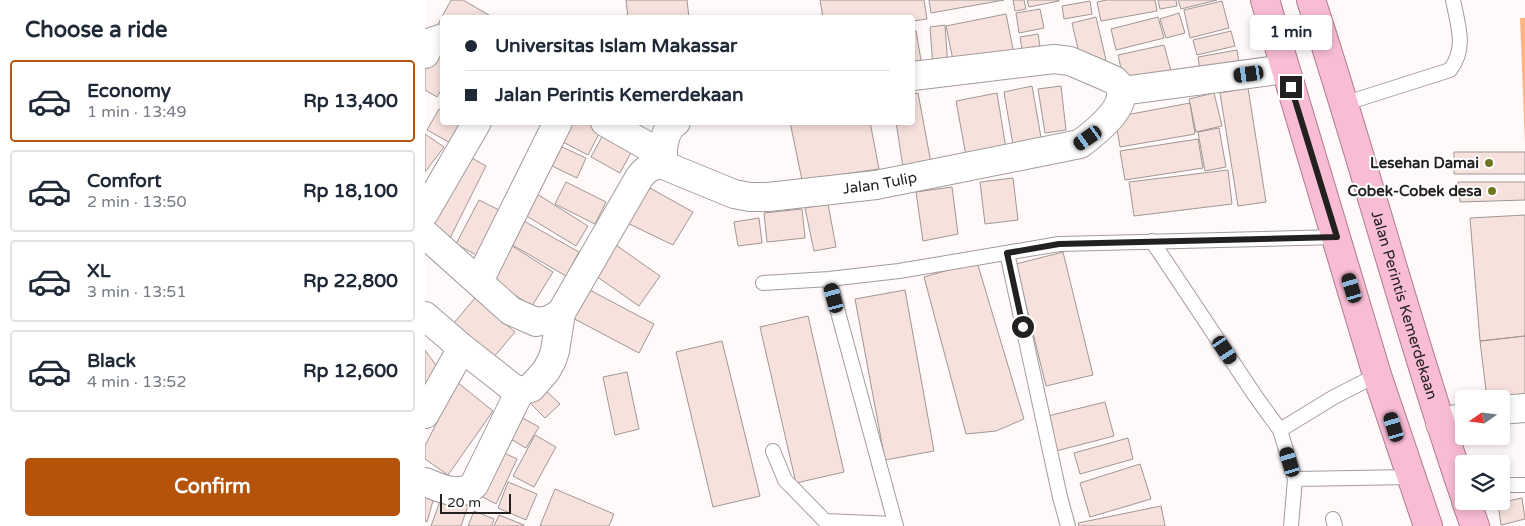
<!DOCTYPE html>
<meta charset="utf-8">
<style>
:root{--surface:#fff;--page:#f6f6f7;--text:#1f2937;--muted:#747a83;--line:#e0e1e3;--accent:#b45309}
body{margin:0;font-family:"Varela Round",sans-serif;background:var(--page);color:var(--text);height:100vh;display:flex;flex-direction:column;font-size:19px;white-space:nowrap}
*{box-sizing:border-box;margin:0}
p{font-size:16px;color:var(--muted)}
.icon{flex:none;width:28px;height:28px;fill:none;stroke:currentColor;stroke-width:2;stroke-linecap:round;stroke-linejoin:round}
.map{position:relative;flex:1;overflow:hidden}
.side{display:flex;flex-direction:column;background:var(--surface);width:425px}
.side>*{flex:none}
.hud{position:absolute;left:15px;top:15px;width:475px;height:110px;border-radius:5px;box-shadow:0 2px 8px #0003;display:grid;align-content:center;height:110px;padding:0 25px;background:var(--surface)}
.needle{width:32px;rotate:256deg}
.controls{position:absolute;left:1030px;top:390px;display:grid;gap:10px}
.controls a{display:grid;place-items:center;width:55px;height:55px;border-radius:5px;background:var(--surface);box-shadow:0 2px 8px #0003;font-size:25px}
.scale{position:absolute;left:15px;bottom:12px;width:71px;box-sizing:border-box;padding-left:5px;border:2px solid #232020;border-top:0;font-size:14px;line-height:18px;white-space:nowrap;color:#232020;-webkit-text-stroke:4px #fff;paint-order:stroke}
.end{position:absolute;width:22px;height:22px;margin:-11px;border:6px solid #232020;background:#fff;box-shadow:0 0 0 2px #fff}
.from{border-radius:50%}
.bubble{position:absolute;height:35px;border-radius:5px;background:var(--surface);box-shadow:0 2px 8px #0003;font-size:16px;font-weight:800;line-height:35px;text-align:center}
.car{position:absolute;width:15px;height:30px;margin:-15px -8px;border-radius:6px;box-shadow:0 0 4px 1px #0007;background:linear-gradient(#222 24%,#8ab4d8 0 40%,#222 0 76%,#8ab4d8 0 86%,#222 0)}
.hud b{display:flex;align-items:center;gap:18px;height:48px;font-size:19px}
.hud b+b{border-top:1px solid var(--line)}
.hud i{width:12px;height:12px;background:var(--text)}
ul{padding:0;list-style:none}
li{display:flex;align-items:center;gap:15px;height:82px;margin:0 10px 8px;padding:0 15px;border:2px solid var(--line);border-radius:5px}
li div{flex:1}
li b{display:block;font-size:19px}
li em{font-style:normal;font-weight:800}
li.current{border-color:var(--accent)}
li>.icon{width:45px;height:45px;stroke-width:1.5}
h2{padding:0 25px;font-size:22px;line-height:60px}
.button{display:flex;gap:10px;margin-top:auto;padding:10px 25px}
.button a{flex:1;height:58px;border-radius:5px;background:var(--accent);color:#fff;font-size:20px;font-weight:800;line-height:58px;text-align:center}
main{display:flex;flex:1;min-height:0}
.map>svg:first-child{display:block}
.green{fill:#fcb485}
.building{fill:#f6e1dc;stroke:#a09795}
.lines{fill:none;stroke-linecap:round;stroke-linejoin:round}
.service-casing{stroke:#a49b9b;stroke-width:16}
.minor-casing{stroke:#a49b9b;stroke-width:30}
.trunk-casing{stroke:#ac7b8e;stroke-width:30}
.service{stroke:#fff;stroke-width:14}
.minor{stroke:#fff;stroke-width:28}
.trunk{stroke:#f8bcd4;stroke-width:28}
.route{stroke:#232020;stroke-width:6}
.poi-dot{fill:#70761f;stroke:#fff;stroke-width:2}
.labels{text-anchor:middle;stroke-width:4;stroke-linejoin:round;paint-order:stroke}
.poi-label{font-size:15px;font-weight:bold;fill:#232020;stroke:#fff;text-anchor:end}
.street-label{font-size:15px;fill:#232020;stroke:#fff}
</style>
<main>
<section class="side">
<h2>Choose a ride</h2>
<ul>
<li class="current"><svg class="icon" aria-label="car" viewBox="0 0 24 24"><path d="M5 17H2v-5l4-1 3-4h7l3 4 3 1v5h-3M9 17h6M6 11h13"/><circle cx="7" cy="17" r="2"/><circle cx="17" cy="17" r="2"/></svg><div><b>Economy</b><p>1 min · 13:49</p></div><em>Rp 13,400</em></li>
<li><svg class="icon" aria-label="car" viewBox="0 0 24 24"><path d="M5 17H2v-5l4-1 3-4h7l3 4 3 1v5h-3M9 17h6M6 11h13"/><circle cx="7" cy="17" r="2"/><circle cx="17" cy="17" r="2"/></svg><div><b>Comfort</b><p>2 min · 13:50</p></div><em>Rp 18,100</em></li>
<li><svg class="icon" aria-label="car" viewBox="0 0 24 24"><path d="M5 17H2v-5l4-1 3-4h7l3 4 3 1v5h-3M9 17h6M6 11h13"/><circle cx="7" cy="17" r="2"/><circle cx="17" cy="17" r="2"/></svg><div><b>XL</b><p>3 min · 13:51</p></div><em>Rp 22,800</em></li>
<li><svg class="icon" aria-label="car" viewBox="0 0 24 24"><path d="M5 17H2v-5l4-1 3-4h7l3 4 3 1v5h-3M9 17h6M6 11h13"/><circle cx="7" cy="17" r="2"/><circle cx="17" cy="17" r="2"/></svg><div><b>Black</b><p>4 min · 13:52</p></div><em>Rp 12,600</em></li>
</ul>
<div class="button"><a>Confirm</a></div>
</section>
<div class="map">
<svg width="1100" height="526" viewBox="0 0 1100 526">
<rect width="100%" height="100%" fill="#fff9f9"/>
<path class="green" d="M1095,18H1100V144Z"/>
<path class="building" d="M26,0H38L69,18H18V32L11,28Z
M201,0H262L264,18H203Z
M395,0H499L502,19L488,21V18H398Z
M504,0H579L506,13Z
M588,0H599L601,9L590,11Z
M602,0H634V1L604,7Z
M682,0H730L732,11L676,21L672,2Z
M733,0H751L752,6L735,9Z
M753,0H792L756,9Z
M665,1L667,14L639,19L637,6Z
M797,1L804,28L765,38L759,10Z
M615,9L619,28L594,33L591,13Z
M754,13L760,33L741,38L735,19Z
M581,14L589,54L529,65L521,26Z
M671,17L681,60L657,66L647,23Z
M733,17L739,38L691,50L686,29Z
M520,25L523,67L508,68L505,27Z
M488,31H491L497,66L488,67Z
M806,31L810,46L772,55L768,40Z
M613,34L615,46L597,49L595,37Z
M739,45L746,71L699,81L693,55Z
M18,48V87L12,97L0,90V66Z
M812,50L814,63L775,70L773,57Z
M607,86L617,143L589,151L579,92Z
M636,86L641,130L620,133L613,89Z
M823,88L841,202L813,206L795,93Z
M493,93L506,163L478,167L471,122H488V94Z
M572,93L582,155L542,161L531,101Z
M789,93L797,126L771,132L764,99Z
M765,103L770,134L695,147L690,117Z
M14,109L18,111V122H36L31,146L2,130Z
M141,122H160L176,130L163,155L132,139Z
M365,122H445L454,169L377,180Z
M794,128L801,167L780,171L773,132Z
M180,131L209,147L195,173L166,157Z
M0,134L19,147L0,172Z
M773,139L778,168L700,180L695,151Z
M135,146L161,158L152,178L125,165Z
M1029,152H1100V174H1029Z
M43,156L61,166L25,238L6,228Z
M803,170L807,204L709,216L704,182Z
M588,178L593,220L560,224L555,182Z
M141,182L181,202L170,224L130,204Z
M1033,182H1100V200L1035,202Z
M216,183L268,212L248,245L196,220Z
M527,187L533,234L498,241L491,192Z
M112,194L163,226L151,246L100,215Z
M54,200L78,212L55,257L31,244Z
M403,204L411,247L389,251L380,208Z
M377,209L380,238L342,242L339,213Z
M1100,215V336L1055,341L1045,218Z
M334,218L337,243L313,246L309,222Z
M97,220L154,252L141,276L84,243Z
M84,244L128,272L107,306L63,278Z
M191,245L235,276L214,306L171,276Z
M638,252L668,375L621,386L591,264Z
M552,262L599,419L571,431L541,434L499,277Z
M159,287L229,324L214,353L144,316Z
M480,290L509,451L460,460L430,299Z
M50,298L90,332L68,358L28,324Z
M383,316L419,472L371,483L335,327Z
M1100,336V395L1062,399L1055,341Z
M297,341L335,496L288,507L251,352Z
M0,350L13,368L3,385L0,382Z
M202,372L214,429L190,435L178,377Z
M32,382L68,411L23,475L0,459V446Z
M117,387L135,404L120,418L103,401Z
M680,402L689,436L631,451L623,416Z
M96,417L114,427L101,448L84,438Z
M110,435L131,447L109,487L88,476Z
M703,438L708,459L655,474L649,453Z
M75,451L92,459L71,504L54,495Z
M715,464L726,499L665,517L655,483Z
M83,482L112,494L101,520L73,508Z
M130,489L189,514L184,526H115Z
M0,494L9,497L2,522L0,521Z
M17,496L43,506L36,526H6Z
M1097,498L1100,519L1076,525L1073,503Z
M736,506L740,526H654L653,523Z
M49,511L69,519L67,526H43Z
M74,515L99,525V526H69Z"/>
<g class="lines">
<g class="service-casing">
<path id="service" d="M918,104L1025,70C1042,48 1033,26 1028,0
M727,241L831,397L855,430L909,397L952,375
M582,253L635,497L643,526
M404,279L471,526
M338,283L404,279L474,271L634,244L912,237
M855,430L870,479L987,477
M348,451L360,480L400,521L470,524
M1076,485H1100
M908,519L910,526
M866,526L870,479"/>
</g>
<g class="minor-casing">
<g id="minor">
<path d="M0,54L6,42L18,38"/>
<path d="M697,91L860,69"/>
<path d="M180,122L238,155"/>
<path id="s1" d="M236,164L309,194L325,197H343L451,185L655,144C671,132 713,100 689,80L645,61L629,59L488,76"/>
<path d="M236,164C239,149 237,131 251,122"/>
<path d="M0,212L52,122"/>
<path d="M0,234L86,311L111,322L124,320L136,313"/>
<path d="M54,281L133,122"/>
<path d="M0,316L37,348L88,388L95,391L106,388L121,371L127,360L130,351L136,313L214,178C220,169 226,166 236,164"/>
<path d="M1076,410L1100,408"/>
<path d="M0,414L37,348"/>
<path d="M1015,423L1039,417"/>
<path d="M0,482C15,488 35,498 49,485L95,391"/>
</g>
</g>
<g class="trunk-casing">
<g id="trunk">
<path d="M840,0L952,375L1003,526"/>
<path id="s2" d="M886,0C940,164 983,331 1039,494"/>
<path d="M1041,501L1050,526"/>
</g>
</g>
<use href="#service" class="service"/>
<use href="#minor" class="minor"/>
<use href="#trunk" class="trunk"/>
</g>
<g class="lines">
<path class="route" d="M598,327L582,253L634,244L912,237L866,87"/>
</g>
<g class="poi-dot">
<circle cx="1064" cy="163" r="5"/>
<circle cx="1067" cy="191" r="5"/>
</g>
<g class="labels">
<g class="poi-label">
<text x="1054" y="168">Lesehan Damai</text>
<text x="1057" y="196">Cobek-Cobek desa</text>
</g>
<g class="street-label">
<text dy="5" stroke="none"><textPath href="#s1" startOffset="226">Jalan Tulip</textPath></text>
<text dy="5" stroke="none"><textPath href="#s2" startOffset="319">Jalan Perintis Kemerdekaan</textPath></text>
</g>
</g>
</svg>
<div class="controls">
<a><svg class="needle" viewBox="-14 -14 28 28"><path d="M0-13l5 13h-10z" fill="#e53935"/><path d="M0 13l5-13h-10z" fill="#747a83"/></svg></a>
<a><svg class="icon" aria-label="layers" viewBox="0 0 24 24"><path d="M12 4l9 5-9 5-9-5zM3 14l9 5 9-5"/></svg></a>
</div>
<div class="scale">20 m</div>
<i class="end from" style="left:598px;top:327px"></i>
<i class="end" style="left:866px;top:87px"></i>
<div class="bubble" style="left:825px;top:15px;width:82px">1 min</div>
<i class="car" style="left:824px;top:74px;rotate:262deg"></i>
<i class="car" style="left:663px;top:138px;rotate:235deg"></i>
<i class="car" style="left:927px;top:288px;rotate:343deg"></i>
<i class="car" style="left:409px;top:298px;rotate:345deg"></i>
<i class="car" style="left:800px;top:350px;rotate:146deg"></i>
<i class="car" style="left:969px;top:427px;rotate:343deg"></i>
<i class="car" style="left:865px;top:462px;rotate:343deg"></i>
<div class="hud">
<b><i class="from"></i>Universitas Islam Makassar</b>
<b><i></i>Jalan Perintis Kemerdekaan</b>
</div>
</div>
</main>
